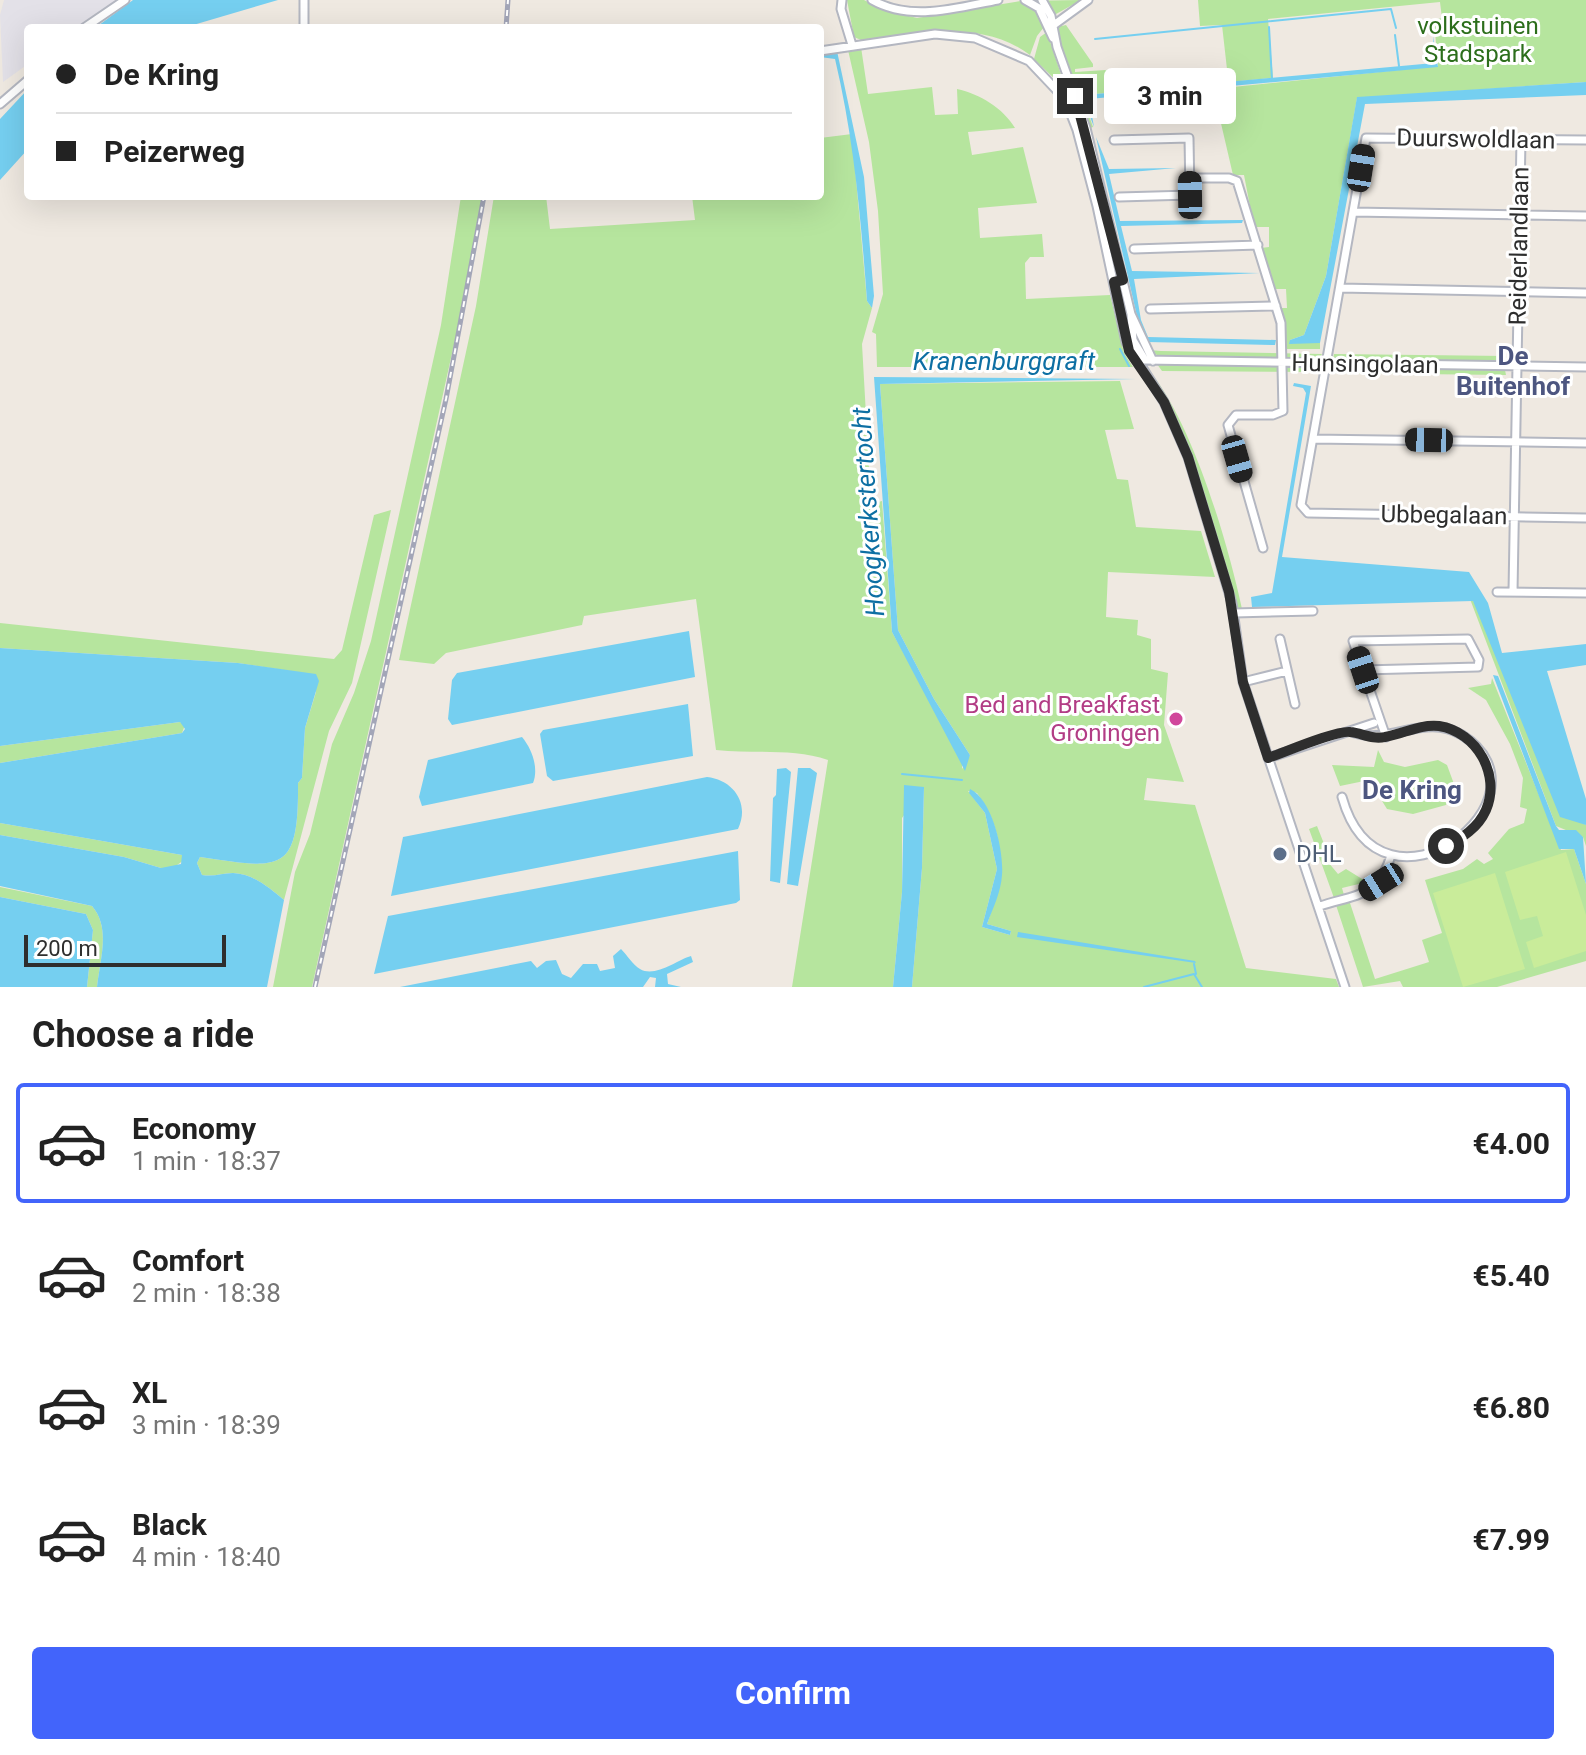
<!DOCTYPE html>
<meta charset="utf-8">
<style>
:root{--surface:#fff;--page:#f6f6f6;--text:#222;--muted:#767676;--line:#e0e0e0;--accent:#4264fb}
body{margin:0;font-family:Roboto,sans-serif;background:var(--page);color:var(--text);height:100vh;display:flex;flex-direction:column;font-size:30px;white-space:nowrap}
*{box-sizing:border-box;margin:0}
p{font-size:26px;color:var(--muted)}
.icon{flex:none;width:44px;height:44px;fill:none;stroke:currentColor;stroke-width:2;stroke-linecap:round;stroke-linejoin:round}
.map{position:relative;height:987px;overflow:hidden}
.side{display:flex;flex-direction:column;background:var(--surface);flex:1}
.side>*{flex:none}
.hud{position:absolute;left:24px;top:24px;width:800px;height:176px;border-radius:8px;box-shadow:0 8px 32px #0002;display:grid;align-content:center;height:176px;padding:0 32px;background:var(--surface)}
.scale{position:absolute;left:24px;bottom:20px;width:202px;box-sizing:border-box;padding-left:8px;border:4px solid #2e2e2e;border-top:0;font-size:22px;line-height:28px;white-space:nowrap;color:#2e2e2e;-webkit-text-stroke:6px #fff;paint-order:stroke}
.end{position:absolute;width:36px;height:36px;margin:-18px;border:10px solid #2e2e2e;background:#fff;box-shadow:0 0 0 4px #fff}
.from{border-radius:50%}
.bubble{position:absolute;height:56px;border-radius:8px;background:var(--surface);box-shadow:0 8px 32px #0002;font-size:26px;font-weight:700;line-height:56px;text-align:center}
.car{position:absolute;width:24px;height:48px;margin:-24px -12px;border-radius:10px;box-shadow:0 0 6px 2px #0007;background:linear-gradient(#222 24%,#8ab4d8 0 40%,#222 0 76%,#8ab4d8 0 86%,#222 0)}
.hud b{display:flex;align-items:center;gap:28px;height:76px;font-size:30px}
.hud b+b{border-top:2px solid var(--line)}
.hud i{width:20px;height:20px;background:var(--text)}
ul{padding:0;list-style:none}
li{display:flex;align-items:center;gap:24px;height:120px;margin:0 16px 12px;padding:0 16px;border:4px solid transparent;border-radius:8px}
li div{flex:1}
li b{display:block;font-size:30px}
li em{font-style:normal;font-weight:700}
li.selected{border-color:var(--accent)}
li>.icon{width:72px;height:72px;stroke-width:1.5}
h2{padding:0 32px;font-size:36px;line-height:96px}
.action{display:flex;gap:16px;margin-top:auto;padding:16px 32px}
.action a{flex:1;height:92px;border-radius:8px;background:var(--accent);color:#fff;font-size:32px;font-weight:700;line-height:92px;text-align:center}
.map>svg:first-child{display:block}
.industrial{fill:#e3e1e8}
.green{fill:#b6e59e;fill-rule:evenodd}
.pitch{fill:#c9ec9a}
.water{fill:#75cff0}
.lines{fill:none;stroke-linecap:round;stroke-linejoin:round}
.stream{stroke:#75cff0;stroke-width:2}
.minor-casing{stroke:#b4b7c1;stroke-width:11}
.minor{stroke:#fff;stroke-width:7}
.rail-casing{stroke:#a3a6b8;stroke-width:5}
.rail{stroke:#fff;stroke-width:2;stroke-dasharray:6;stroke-linecap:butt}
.route{stroke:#2e2e2e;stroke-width:10}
.hotel-dot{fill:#d1479c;stroke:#fff;stroke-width:3}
.service-dot{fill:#5c6f8a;stroke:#fff;stroke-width:3}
.labels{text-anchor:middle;stroke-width:6;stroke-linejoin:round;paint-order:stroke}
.park-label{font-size:24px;fill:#2c6e1b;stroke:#fff}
.street-label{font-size:24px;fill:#2e2e2e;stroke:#fff}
.hotel-label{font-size:24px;fill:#b23c85;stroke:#fff;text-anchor:end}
.service-label{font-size:24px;fill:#4e5e75;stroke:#fff;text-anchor:start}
.neighbourhood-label{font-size:26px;font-weight:bold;fill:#4d5680;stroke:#fff}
.water-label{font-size:26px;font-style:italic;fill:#0d6fa3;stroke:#fff}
</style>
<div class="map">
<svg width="1586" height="987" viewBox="0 0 1586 987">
<rect width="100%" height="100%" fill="#efe9e1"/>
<path class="industrial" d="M4,0H119L80,28H28V64L3,82L0,15Z"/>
<path class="green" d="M847,0H864L884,10L917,18L1021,1L1081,0L1049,18L1038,10L1044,27L1037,36L1030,55C982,19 916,33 861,40L854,37Z
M1198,0H1586V82L1357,98L1326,276L1304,335L1290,340L1320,343V349H1286L1280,308H1287L1286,289H1274L1261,248L1269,247V227H1254L1244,175H1233L1213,89L1438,66L1434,20L1442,18L1440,2L1268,19L1273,78L1085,95L1077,81L1093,127L1090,128L1058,38L1057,27L1066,25L1093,64V67L1075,69V72L1121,69L1123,86L1228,78L1222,25L1200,26Z
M1047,32L1071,105L1062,86L1034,59L1040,37Z
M861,47L868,94L932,87L935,115L958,114L957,89C980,94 1003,108 1015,128L968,132L972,155L1023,147L1037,203L978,208L980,238L1042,234L1044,257H1030L1025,263L1026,299L1110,295L1124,353L1133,367H877L876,334L872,332L883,294L878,211L869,142L848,50Z
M852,134L867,301L872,308L862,344L871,504L882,501L892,632L962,759V769L970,755L934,699L898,630L880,384L1120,381L1134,429L1105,430L1117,479L1128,480L1136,527L1201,531L1215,577L1108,572L1106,617L1138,620L1137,635L1151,639V669L1168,673L1164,725L1184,782L1147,778L1144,800L1195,805L1246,968L1336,979L1339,987H912L922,868L924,788L902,818V892L893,987H792L828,760C793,748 753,754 716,750L696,599L584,616L582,625L446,653L434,664L399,660L476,306L494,196H546L550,229L695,220L692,196H820V138ZM968,791L977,793C1008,835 1004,878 987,924L1011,931L1010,935L982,927L997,869L985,813Z
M461,196H482L464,299L312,987H273L295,872L310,834L332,744L354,693L371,641L441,325Z
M1149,350L1161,351L1322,354L1318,360L1160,357Z
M1334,354L1506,356L1507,362L1333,359Z
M1157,364L1320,367L1319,372L1162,371Z
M1328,368L1505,370L1506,375L1327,373Z
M1151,373C1193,425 1228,543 1242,609L1236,607L1182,433Z
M391,510L352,683L329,731L284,900C269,888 254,874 233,873C222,873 214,877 202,875L197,863L200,857C281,869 299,875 298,783L302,778L305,728L316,692V675L238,663L0,648V623L334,659L342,650L374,515Z
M1470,599L1476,603L1579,821L1586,825V846L1583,837L1556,826Z
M1492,678L1561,850L1574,849L1586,884V961L1497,987H1403L1400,981L1363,987L1336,905L1349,900L1375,979L1429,962L1422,940L1442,933L1425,880L1463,869L1477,859L1484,864L1493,859L1488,853L1509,829L1524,823L1527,809L1520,807L1523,778L1510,744L1486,700L1468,688L1491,684Z
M180,722L185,725L182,733L0,763V746Z
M1378,750L1384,762L1405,767L1438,760L1447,765L1454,784L1446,805L1413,814L1387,809L1369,780L1340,786L1332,765L1374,767Z
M0,823L182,855L184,860L173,868H161L124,857L0,835Z
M1317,826L1330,859L1328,862L1338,874L1346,869L1367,882L1342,888L1344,895L1334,898L1309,829Z
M0,887L92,906C111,928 100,959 97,987H87L93,930L86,914L0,897Z"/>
<path class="pitch" d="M1566,852L1586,915V951L1534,968L1526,942L1543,936L1537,916L1520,920L1505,872Z
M1495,873L1525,969L1463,987L1433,893Z"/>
<path class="water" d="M133,0H278L183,28H95Z
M1433,36L1438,67L1089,99L1094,127L1077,83L1085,95L1434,63Z
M837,51L864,177L874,296L872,308L867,301C861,219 854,139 835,59L820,57Z
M1586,82V95L1365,104L1320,343L1289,344L1290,340L1304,335L1326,276L1357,97Z
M28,89V149L0,180V119Z
M1096,137L1109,169L1176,168L1109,174L1120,221L1243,220L1242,223L1121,226L1132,271L1260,273L1134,279L1141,320L1148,337L1276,340L1275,345L1148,342L1139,325Z
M874,377L1136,379L880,384L898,630L934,699L970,755L965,771L892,632Z
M1294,383L1311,386L1282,557L1469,572L1488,603L1502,653L1586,644V665L1547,671L1586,799V825L1560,817L1473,601L1252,607L1251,597L1272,593L1306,393L1303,388L1293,386Z
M689,631L695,677L452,725L448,719L452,680L457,673Z
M0,648L238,663L316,674L319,681L305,728L302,778L298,783C299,875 281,869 200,857L197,863L202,875C214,877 222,873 233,873C254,874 269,888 284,900L267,987H97C100,959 111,928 92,906L0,886V835L124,857L161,868L181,864L182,855L0,823V763L182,733L185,729L180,722L0,746Z
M1493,675L1498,676L1556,826L1559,830H1576L1583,837L1586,884L1574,849H1559Z
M688,704L693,756L553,781L547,776L540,734L543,730Z
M522,737C532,749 539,768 533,783L422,806L419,797L428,760Z
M786,768L791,772L780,883L770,881L773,798L776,795L777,769Z
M798,768H810L817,773L798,886L787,884Z
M707,777C734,780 750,804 738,829L391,896L403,837Z
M904,785L924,787L922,868L912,987H893L902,892Z
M970,789C993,800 1004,852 1002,875C1001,892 993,908 987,924L1011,931L1010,935L982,927L997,869L985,813L969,793Z
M738,851L740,900L736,903L374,974L388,916Z
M0,897L86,914L93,930L87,987H0Z
M1018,932L1195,961L1196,963L1017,937Z
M621,949C627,955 633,965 640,969C655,978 677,960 691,956L693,962L667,974L668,984L681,987H655L656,978L650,977L643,987H400L531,961L537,968L546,961L556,960L562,974L571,978L583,964H597L600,971L615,968L613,956Z"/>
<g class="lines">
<path class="stream" d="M1269,27L1272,80
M1395,35L1399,66
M1095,39L1391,9L1396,28
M1120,349L1129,366
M902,774L962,780
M1194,964L1196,974
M1144,987L1194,974L1202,987"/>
<g class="minor-casing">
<path id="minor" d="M842,0L841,9L852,45
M872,0C911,22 956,8 998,0
M1025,0L1039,8L1053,38
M1042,0L1051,16L1057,47L1086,128L1131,314L1153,361
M1051,27L1088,0
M84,28L125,0
M304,28V0
M820,51L935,34L975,38L1029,61L1065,99L1077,130L1097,206L1126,342L1164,402L1188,457L1232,603L1243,682L1345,987
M0,104L28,80
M1114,140L1189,138L1190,195L1119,197
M1586,140L1366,138L1301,505L1308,513L1586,518
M1190,178H1229L1237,181L1281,323L1283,411L1273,415H1236L1228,425L1263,548
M1353,212L1586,216
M1134,249L1258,245
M1340,288L1586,293
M1150,309L1276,306
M1131,314L1133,340L1145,360L1586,367
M1313,439L1586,443
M1497,592L1586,593
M1513,592L1521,139
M1234,613L1313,611
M1280,639L1295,704
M1468,639L1479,660L1478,667L1363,670L1353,641Z
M1363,670L1386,737
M1243,682L1287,671
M1268,758L1374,723
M1342,797C1381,936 1561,797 1462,735C1424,711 1388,748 1349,731
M1320,906C1357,894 1379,897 1391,855"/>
</g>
<use href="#minor" class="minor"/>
<g class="rail-casing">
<path id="rail" d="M506,28L508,0
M315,987L446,399L484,196"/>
</g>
<use href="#rail" class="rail"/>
</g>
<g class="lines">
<path class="route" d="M1075,96L1123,280L1114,282L1129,351L1164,402L1188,457L1229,592L1243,682L1268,758C1283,753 1337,730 1350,732C1362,733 1372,740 1385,737C1404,734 1419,724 1439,726C1477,732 1501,775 1486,810C1478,828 1462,838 1446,846"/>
</g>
<circle class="hotel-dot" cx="1176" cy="719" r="8"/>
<circle class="service-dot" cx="1280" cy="854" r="8"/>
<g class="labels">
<g class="park-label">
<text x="1478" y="34">volkstuinen<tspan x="1478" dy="28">Stadspark</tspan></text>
</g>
<g class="street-label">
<text transform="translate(1476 139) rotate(1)" y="8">Duurswoldlaan</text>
<text transform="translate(1519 246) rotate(-89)" y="8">Reiderlandlaan</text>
<text transform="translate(1365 364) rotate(1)" y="8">Hunsingolaan</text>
<text transform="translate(1444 515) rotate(1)" y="8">Ubbegalaan</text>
</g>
<g class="hotel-label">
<text x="1160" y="713">Bed and Breakfast<tspan x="1160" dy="28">Groningen</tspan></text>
</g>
<g class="service-label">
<text x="1296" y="862">DHL</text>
</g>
<g class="neighbourhood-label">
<text x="1513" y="365">De<tspan x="1513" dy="30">Buitenhof</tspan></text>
<text x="1412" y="799">De Kring</text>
</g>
<g class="water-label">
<text x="1004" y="370">Kranenburggraft</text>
<text transform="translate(868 512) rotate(-94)" y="9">Hoogkerkstertocht</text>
</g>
</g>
</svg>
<div class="scale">200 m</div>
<i class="end from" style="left:1446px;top:846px"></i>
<i class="end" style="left:1075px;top:96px"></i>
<div class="bubble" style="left:1104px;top:68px;width:132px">3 min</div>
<i class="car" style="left:1361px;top:168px;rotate:9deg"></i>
<i class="car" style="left:1190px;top:195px;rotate:359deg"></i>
<i class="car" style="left:1429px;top:440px;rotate:271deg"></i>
<i class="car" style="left:1237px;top:459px;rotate:164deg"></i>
<i class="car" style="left:1363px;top:670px;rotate:342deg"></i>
<i class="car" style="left:1381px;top:882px;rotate:238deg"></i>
<div class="hud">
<b><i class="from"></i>De Kring</b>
<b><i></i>Peizerweg</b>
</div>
</div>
<section class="side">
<h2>Choose a ride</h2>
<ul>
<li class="selected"><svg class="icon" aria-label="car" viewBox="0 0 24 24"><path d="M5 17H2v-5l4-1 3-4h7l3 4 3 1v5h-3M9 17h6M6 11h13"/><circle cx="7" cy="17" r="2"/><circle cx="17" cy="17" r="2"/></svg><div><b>Economy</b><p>1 min · 18:37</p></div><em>€4.00</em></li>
<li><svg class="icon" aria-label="car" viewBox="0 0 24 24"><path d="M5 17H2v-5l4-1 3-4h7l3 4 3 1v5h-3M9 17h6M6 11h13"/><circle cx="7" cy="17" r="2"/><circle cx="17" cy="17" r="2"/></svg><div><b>Comfort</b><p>2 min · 18:38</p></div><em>€5.40</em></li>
<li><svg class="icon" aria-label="car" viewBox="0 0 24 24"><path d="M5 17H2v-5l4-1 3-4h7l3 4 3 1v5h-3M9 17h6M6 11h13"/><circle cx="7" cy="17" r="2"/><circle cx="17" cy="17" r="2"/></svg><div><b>XL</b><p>3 min · 18:39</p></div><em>€6.80</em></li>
<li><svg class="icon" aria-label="car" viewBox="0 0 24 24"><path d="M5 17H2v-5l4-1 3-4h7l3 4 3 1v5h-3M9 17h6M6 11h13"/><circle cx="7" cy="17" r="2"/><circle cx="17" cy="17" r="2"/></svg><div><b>Black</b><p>4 min · 18:40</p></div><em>€7.99</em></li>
</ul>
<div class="action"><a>Confirm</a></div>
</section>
